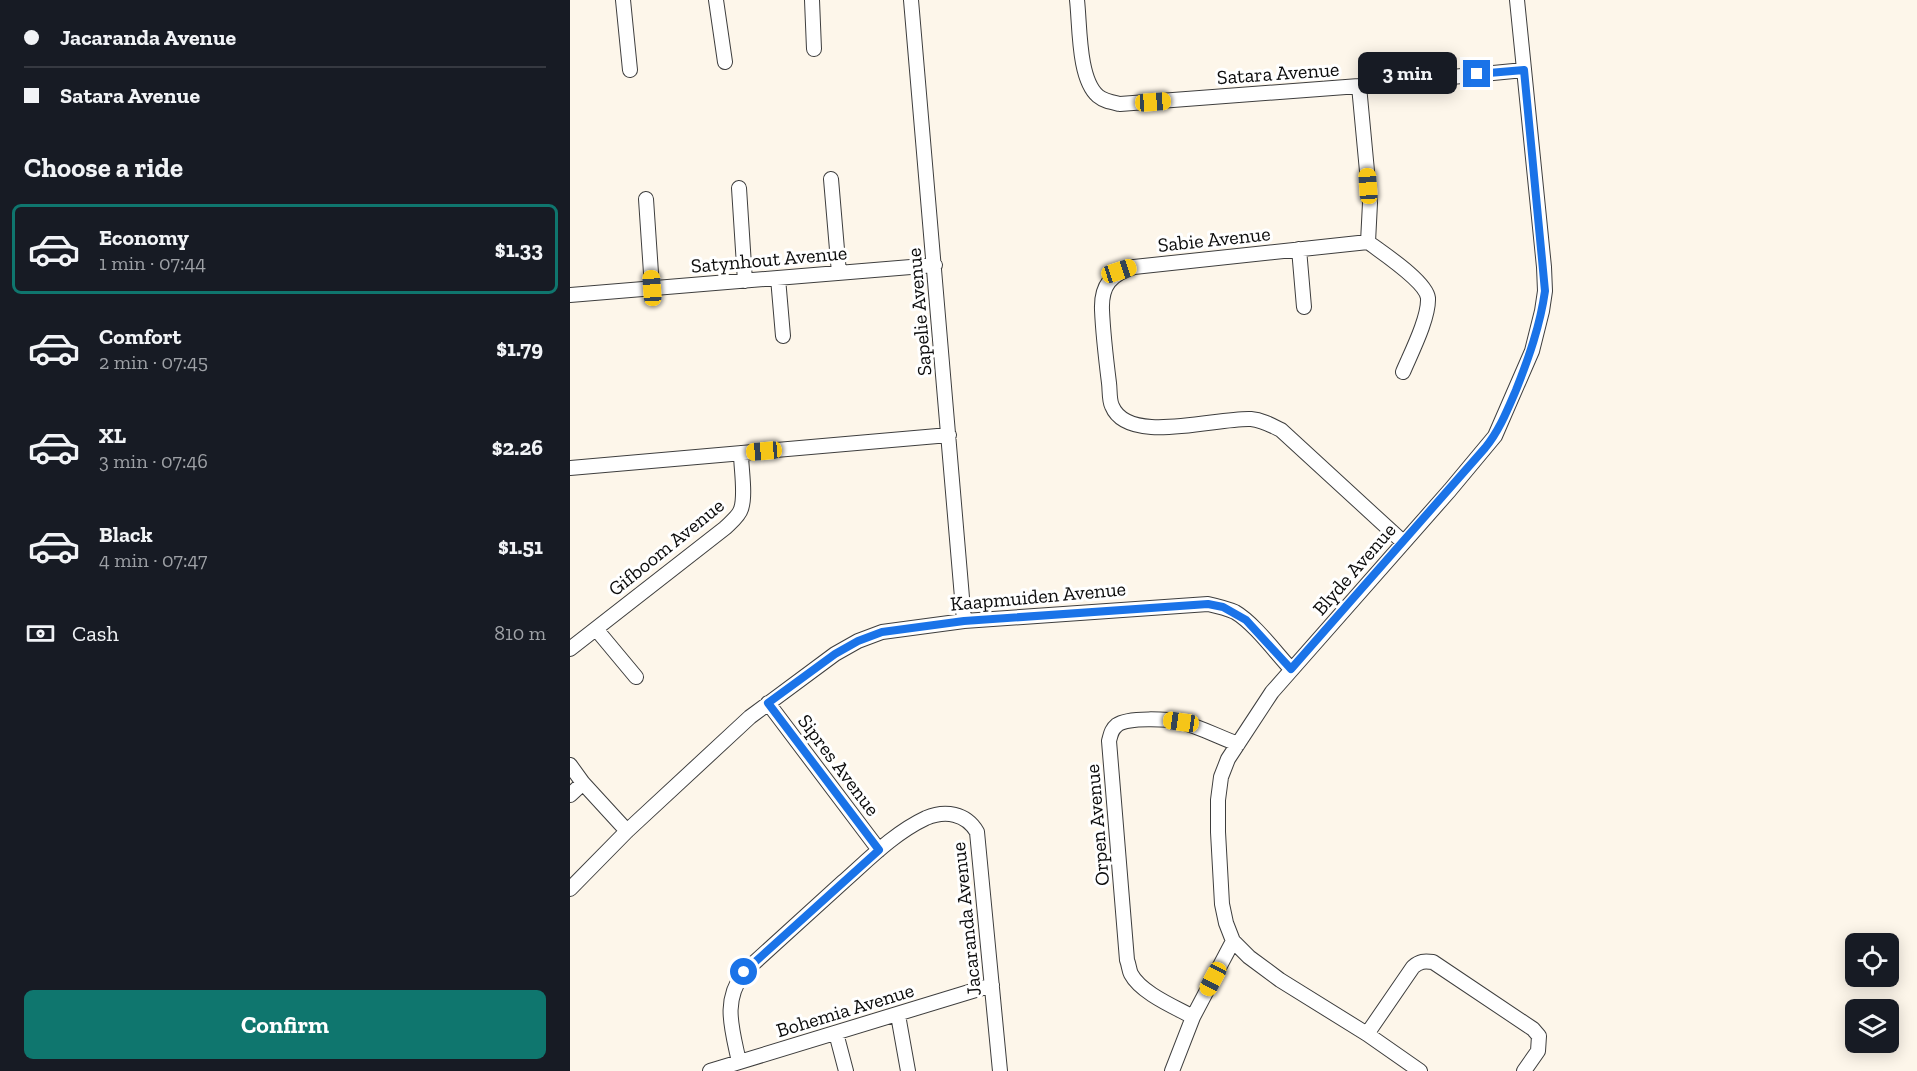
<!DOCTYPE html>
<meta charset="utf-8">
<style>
:root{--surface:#171b24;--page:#20242c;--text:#f1f3f6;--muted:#9ea1a6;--line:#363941;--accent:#0f766e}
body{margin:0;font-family:"Zilla Slab",serif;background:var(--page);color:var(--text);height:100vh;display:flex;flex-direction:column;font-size:22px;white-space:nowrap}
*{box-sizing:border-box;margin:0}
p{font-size:20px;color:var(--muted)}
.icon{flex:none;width:33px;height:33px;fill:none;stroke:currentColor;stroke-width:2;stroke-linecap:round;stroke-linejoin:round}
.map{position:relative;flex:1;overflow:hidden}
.details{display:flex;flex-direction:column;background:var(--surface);width:570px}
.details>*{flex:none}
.hud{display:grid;align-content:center;height:132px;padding:0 24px;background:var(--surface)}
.buttons{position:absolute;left:1275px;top:933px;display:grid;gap:12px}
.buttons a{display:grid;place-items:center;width:54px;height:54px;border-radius:9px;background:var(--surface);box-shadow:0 3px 15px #0003;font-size:30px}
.end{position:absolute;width:27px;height:27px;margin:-14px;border:8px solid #1a73e8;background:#fff;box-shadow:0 0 0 3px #fff}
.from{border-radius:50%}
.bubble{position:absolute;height:42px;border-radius:9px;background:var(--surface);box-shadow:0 3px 15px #0003;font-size:20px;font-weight:700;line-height:42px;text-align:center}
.car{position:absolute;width:18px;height:36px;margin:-18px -9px;border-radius:8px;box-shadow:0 0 4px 2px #0007;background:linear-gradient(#f5c518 24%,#345 0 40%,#f5c518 0 76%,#345 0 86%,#f5c518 0)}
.hud b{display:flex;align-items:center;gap:21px;height:57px;font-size:22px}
.hud b+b{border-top:2px solid var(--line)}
.hud i{width:15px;height:15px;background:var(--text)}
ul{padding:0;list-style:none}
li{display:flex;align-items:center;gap:18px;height:90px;margin:0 12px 9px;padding:0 12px;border:3px solid transparent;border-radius:9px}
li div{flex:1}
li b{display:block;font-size:22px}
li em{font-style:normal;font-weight:700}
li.selected{border-color:var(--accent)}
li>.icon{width:54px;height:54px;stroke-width:1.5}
h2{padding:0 24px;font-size:27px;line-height:72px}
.pay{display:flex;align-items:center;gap:15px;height:66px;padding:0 24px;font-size:22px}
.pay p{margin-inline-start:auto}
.action{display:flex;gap:12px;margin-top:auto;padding:12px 24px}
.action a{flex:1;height:69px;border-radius:9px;background:var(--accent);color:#fff;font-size:24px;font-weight:700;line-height:69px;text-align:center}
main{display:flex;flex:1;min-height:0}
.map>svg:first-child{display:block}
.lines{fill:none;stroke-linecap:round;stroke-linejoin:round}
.street-casing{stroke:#3e3e3e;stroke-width:16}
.street{stroke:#fff;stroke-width:14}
.route{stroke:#1a73e8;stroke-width:8}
.labels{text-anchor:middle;stroke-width:6;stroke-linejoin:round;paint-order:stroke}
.street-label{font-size:20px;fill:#0b0b0b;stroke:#fff}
</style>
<main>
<section class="details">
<div class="hud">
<b><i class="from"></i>Jacaranda Avenue</b>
<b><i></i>Satara Avenue</b>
</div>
<h2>Choose a ride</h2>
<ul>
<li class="selected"><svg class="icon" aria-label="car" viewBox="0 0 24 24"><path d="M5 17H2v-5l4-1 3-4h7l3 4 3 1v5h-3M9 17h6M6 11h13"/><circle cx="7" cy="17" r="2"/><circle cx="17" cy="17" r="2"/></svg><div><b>Economy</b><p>1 min · 07:44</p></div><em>$1.33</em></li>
<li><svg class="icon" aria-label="car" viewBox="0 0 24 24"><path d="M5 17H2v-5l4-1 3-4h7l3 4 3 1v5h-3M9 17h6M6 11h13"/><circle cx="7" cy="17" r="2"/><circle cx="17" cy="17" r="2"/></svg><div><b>Comfort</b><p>2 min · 07:45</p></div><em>$1.79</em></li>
<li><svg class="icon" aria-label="car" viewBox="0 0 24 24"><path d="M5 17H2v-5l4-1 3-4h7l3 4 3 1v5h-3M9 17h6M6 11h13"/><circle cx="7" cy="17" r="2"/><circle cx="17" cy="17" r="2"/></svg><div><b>XL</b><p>3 min · 07:46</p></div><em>$2.26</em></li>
<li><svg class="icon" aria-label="car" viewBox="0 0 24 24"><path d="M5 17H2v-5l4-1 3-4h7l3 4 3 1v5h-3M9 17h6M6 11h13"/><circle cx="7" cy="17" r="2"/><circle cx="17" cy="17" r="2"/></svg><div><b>Black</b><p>4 min · 07:47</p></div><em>$1.51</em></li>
</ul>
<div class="pay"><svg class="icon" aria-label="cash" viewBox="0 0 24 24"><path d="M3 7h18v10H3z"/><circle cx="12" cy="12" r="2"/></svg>Cash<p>810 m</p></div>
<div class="action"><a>Confirm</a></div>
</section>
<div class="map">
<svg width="1347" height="1071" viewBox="0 0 1347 1071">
<rect width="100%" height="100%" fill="#fdf6ea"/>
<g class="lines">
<g class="street-casing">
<path id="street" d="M53,0L60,70
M146,0L155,62
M242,0L244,49
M341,0L394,621
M507,0C510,25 508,79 528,96C534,101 541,102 550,104L789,86L954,70
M789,86L800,203L798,242
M261,179L269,273
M169,188L175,281
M76,199L82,288
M729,249L734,307
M208,278L213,336
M0,295L365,265
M833,372C841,353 859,318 858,298C856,281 811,252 798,242L564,267C541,274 531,285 532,310C533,334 536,359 539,383C540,390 539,400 542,406C558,446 647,417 681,419C692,420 701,425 711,430L833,542
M0,468L379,435
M26,629L66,677
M0,649L155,528C161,522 169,516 171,509C176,495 171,469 171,453
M198,703L309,850
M0,765L13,783L57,831
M0,795L13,783
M0,889L57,831L180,717L265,654L288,641L312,632L394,621L638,604C647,606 656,608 665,612C684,623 706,653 721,669
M328,1015L338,1071
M623,1017C605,1007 571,993 561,974C559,970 559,965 557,960L539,741C541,734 541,730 547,725C558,717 598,719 611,722C630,727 649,737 668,744
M266,1033L276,1071
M797,1034L843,967C850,961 854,961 863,962L963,1029L969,1036L968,1051L954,1071
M169,1062C162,1028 152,1002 174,972C207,942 240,912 273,882C298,860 324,833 356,818C375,810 396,813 407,832L430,1071
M140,1071L422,985
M602,1071L623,1017L663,941
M850,1071L797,1034L710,980L679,957L663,941L656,923L652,904L648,832V800L651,777L658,759L702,692L880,490L925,436L962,351L972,311L975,291L974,267L947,0"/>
</g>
<use href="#street" class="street"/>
</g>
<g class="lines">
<path class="route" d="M174,972L309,850L198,703L265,654L288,641L312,632L394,621L638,604L653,607L676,620L721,669L915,448C929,431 937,411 946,390C959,357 970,326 975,291L954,70L907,74"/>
</g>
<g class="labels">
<g class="street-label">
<text transform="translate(708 73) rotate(-4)" y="7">Satara Avenue</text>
<text transform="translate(644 239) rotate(-6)" y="7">Sabie Avenue</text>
<text transform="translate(199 259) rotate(-5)" y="7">Satynhout Avenue</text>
<text transform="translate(349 312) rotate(-95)" y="7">Sapelie Avenue</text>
<text transform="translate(96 547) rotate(-39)" y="7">Gifboom Avenue</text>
<text transform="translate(784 569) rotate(-49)" y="7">Blyde Avenue</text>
<text transform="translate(468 596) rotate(-5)" y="7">Kaapmuiden Avenue</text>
<text transform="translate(269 765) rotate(53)" y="7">Sipres Avenue</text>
<text transform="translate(527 825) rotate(-95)" y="7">Orpen Avenue</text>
<text transform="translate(396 919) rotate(-96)" y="7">Jacaranda Avenue</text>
<text transform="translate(275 1010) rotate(-17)" y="7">Bohemia Avenue</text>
</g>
</g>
</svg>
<div class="buttons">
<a><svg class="icon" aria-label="locate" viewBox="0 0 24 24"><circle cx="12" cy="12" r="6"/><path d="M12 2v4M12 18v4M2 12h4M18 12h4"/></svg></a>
<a><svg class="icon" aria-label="layers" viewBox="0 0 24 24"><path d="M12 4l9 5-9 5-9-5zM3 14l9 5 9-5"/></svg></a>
</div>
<i class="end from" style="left:174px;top:972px"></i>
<i class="end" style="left:907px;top:74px"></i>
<div class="bubble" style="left:788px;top:52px;width:99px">3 min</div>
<i class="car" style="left:583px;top:102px;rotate:86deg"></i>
<i class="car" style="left:798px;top:186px;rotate:356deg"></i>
<i class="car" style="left:549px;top:271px;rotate:72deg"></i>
<i class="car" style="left:82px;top:288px;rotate:356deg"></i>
<i class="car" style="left:194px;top:451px;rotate:265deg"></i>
<i class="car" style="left:611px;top:722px;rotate:278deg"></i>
<i class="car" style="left:643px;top:979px;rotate:208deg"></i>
</div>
</main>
